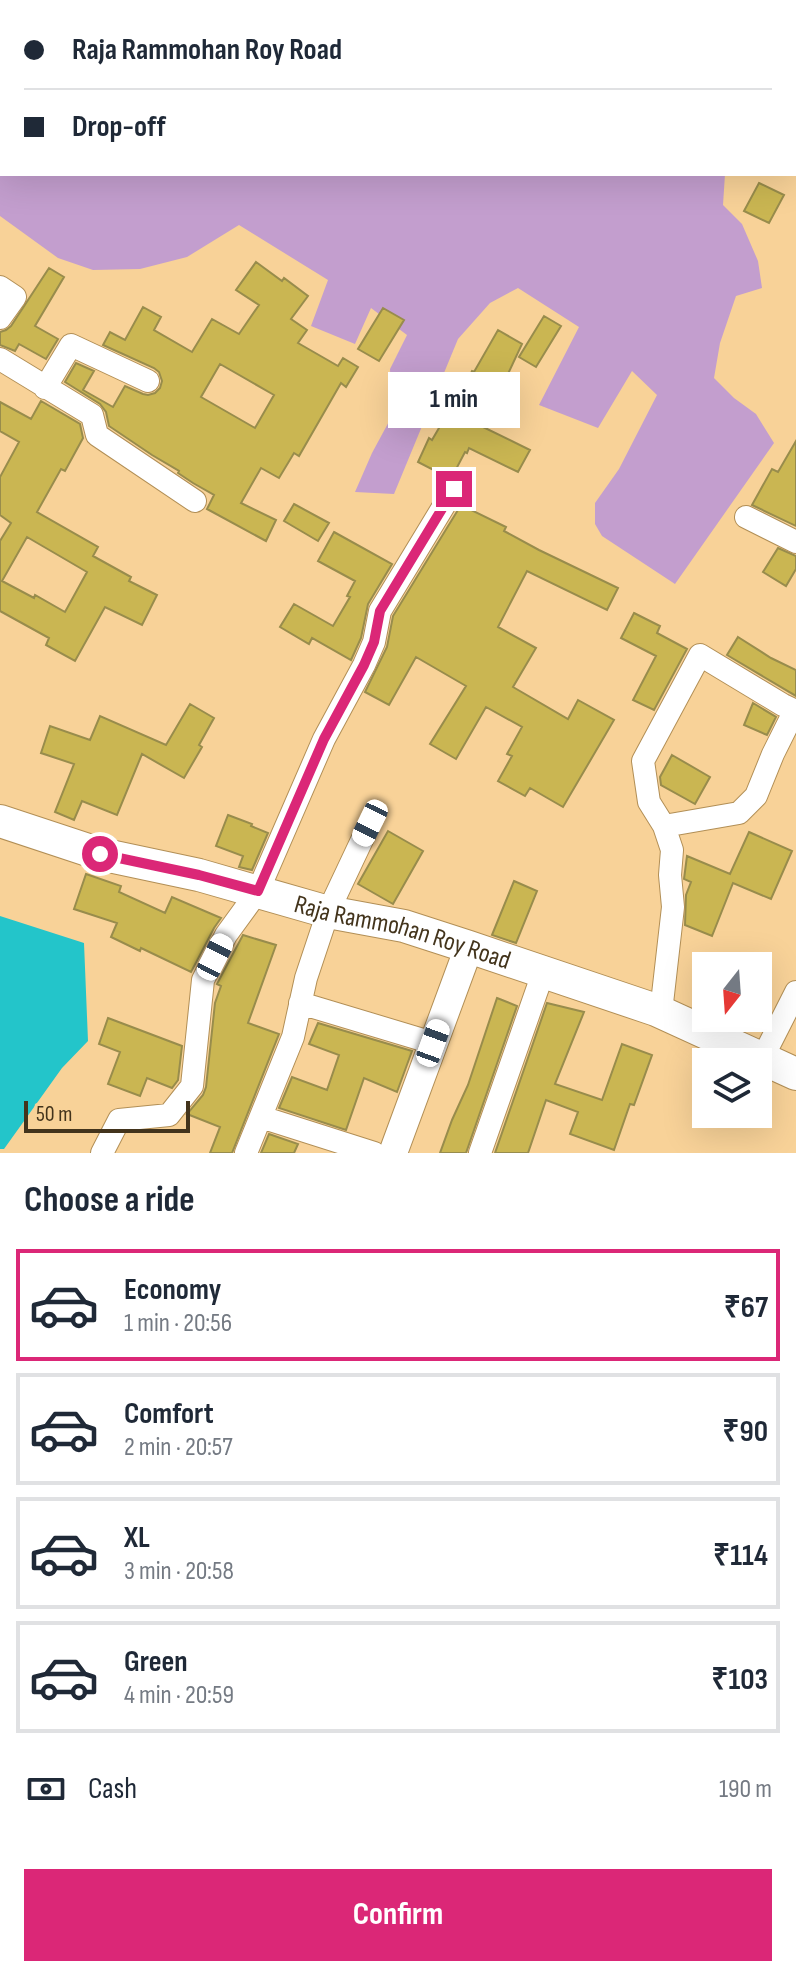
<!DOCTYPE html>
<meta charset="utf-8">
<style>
:root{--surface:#fff;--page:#f2f2f3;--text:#1f2937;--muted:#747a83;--line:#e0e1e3;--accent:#db2777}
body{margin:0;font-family:"Sofia Sans Condensed",sans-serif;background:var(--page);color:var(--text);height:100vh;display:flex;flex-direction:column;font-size:30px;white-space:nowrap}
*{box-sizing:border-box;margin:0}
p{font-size:26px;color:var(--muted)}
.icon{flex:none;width:44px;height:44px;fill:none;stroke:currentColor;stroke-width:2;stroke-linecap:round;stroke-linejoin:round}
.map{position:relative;height:1153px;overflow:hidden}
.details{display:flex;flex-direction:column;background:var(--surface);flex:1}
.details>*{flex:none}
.banner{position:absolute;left:0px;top:0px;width:796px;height:176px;box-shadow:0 8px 32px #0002;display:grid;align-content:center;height:176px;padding:0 24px;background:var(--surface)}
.needle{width:52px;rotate:197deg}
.fabs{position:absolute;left:692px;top:952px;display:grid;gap:16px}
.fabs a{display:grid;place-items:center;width:80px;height:80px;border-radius:0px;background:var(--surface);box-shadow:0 8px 32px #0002;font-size:40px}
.scale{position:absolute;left:24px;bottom:20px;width:166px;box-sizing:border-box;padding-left:8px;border:4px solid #43341c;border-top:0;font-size:22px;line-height:28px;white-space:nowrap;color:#43341c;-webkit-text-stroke:6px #f8d298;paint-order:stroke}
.end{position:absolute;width:36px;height:36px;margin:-18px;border:10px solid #db2777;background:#fff;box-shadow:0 0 0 4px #fff}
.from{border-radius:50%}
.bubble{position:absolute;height:56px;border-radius:0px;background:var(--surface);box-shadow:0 8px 32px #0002;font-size:26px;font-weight:700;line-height:56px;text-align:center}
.car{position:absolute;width:24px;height:48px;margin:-24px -12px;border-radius:10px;box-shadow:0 0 6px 2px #0007;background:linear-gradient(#fff 24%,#345 0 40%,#fff 0 76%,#345 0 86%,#fff 0)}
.banner b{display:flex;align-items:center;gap:28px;height:76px;font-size:30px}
.banner b+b{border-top:2px solid var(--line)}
.banner i{width:20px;height:20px;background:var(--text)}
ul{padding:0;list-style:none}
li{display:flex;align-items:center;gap:24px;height:112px;margin:0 16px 12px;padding:0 8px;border:4px solid var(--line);border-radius:0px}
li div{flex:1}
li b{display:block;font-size:30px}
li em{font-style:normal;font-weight:700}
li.on{border-color:var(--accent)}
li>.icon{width:72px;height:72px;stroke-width:1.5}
h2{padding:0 24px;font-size:36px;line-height:96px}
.pay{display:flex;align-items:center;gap:20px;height:88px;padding:0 24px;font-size:30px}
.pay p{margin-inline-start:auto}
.cta{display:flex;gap:16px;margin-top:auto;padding:16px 24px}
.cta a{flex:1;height:92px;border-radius:0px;background:var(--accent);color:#fff;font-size:32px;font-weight:700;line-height:92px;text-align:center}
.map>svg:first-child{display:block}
.green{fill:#c39ece}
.water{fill:#23c5ca}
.building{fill:#cab652;stroke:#988c4c;stroke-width:2;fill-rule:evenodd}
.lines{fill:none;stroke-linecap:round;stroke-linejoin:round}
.minor-casing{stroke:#b28f56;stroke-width:24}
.tertiary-casing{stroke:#b28f56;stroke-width:30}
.secondary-casing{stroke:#b28f56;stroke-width:34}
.minor{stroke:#fff;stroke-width:22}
.tertiary{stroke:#fff;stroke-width:28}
.secondary{stroke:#fff;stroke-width:32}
.route{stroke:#db2777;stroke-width:10}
.labels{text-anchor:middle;stroke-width:8;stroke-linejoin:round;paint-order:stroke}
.street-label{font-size:26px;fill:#43341c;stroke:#f8d298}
</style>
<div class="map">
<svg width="796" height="1153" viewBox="0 0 796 1153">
<rect width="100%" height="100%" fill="#f8d298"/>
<path class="green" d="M0,0H796V42L794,45V2H2V174H725L723,205L742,224L758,261L762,288L736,296L720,343L714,378L734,398L756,414L774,443L675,584L602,536L595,524V503L619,469L657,395L632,371L598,428L539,405L579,327L518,288L490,303L458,339L394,494L355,492L372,453L392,416L390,369L407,335L371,308L355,344L311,326L328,280L239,225L187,257L140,269L93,270L58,258L0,216Z"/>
<path class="water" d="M0,916L84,943L88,1041L62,1068L4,1149H0Z"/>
<path class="building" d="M759,183L784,195L769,223L744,211Z
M256,262L282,281L284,278L308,296L291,319L307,330L298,343L338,366L343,358L358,367L346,387L341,383L299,456L294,453L279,478L261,468L241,503L276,520L266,541L207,509L214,495L193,483L178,473L179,471L152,455L109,426L106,412L100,404L65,382L76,363L94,371L83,390L113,407L125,386L143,394L148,395L155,393L160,388L162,381L159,372L154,368L103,345L110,332L125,340L143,307L161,317L154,330L192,352L212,319L239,334L259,305L236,290ZM220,364L274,395L255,428L201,397Z
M49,268L64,277L35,326L58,339L46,359L19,344L15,351L0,345V332L6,330L11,326Z
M383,308L404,320L379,361L358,349Z
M544,316L561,326L536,367L519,357Z
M498,330L522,344L483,427L530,450L518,472L469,448L467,453L465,452L453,475L447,477L418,462L429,438L432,440L457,397L459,398L472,371L474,372Z
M41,401L80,424L83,438L65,471L61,469L37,512L98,547L93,556L131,577L129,581L157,595L142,625L105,607L75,661L46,645L49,638L0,611V541L11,523L0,515V477L19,442L0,431V402L31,419ZM27,537L87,572L65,612L35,595L34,598L2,581Z
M796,441V526L752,505L772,469L778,472Z
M294,504L329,523L318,541L284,521Z
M461,505L506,527L504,531L539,550L618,588L607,610L527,571L498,627L536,648L513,687L568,719L578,700L614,720L563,807L530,788L525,796L498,781L512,756L507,754L522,727L486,707L456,759L430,744L466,686L416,657L389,705L365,692L387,647L393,616Z
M334,532L392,564L368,604L361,638L351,660L312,638L309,644L280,627L294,604L333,626L350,597L347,596L355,581L318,561Z
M778,548L796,556V569L786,586L763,572Z
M634,613L660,626L657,633L687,649L654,710L633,700L656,656L621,638Z
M738,637L771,658L796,670V696L727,655Z
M753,703L776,717L767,735L744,725Z
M190,704L214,718L199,745L202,747L184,778L142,754L117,815L82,801L74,820L55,812L74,764L41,753L50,726L90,740L100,716L166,745Z
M672,755L710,777L695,804L661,785L660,777Z
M228,815L252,824L251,826L268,833L252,870L239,867L243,856L216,846Z
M388,831L423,851L393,904L358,884Z
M749,832L792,851L771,899L733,883L712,936L685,925L686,895L691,882L684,879L687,856L730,874Z
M86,874L121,886L119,892L165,913L172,897L221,918L214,928L191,972L141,948L140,951L111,937L117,923L74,909Z
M514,881L537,891L516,943L492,935Z
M243,935L276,945L248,1023L279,1034L232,1153H210L220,1127L187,1114L203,1095L206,1087L215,1003L221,986L217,984Z
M497,998L517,1006L466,1153H440L452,1120L468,1085Z
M547,1003L584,1012L555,1084L602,1100L622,1044L652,1055L634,1105L630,1104L614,1150L570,1134L578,1112L546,1100L528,1153H495Z
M108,1018L182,1046L178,1080L172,1088L147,1078L140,1096L108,1084L120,1052L99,1044Z
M318,1023L412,1051L397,1092L364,1078L346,1130L279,1108L292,1077L327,1090L339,1055L309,1044Z
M269,1134L298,1144L294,1153H261Z"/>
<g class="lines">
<g class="minor-casing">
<path id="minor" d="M794,17L796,18
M0,287L15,297L0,318
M0,359L92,415L97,435L195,501
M45,388L71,345L148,381
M746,517L796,542
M664,826L739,813L756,796L773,754L795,710
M300,1003L433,1043
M661,1012L673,907L670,875L672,850L664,826L649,802L643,761L700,655L783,705L796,711
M762,1059L796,992
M261,1117L374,1153
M102,1153L119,1120L169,1115L192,1086L203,980L226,935L258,891L324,739L364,665L374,642L380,611L454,489
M246,1153L293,1037L306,978L328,912L370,823
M480,1153L543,973"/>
</g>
<g class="tertiary-casing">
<path id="tertiary" d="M393,1153L469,947"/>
</g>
<g class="secondary-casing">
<g id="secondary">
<path id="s1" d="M0,821L100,854L199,875L328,912L404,926L469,947L656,1010L796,1074"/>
</g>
</g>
<use href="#minor" class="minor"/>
<use href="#tertiary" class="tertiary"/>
<use href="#secondary" class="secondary"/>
</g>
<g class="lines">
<path class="route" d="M100,854L199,875L258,891L324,739L364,665L374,642L380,611L454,489"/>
</g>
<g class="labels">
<g class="street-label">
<text dy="9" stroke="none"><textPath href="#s1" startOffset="418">Raja Rammohan Roy Road</textPath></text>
</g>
</g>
</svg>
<div class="fabs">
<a><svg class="needle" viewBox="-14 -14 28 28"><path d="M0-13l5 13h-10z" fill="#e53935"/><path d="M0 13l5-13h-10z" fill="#747a83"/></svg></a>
<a><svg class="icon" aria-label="layers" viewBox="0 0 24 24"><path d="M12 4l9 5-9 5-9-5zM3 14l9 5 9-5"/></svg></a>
</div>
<div class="scale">50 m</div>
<i class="end from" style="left:100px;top:854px"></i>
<i class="end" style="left:454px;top:489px"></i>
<div class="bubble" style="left:388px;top:372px;width:132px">1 min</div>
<i class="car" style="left:370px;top:823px;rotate:206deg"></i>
<i class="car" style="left:215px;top:957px;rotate:27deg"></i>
<i class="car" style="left:433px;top:1043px;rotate:20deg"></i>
<div class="banner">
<b><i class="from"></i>Raja Rammohan Roy Road</b>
<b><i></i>Drop-off</b>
</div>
</div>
<section class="details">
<h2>Choose a ride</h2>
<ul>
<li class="on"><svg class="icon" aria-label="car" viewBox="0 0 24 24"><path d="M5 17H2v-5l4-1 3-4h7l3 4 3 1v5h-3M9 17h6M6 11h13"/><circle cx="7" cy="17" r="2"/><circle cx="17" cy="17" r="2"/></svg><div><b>Economy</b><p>1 min · 20:56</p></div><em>₹67</em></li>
<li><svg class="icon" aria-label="car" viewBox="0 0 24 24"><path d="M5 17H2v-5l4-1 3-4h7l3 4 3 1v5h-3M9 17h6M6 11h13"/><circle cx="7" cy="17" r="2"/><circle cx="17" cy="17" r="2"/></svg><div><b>Comfort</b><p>2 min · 20:57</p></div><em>₹90</em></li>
<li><svg class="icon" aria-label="car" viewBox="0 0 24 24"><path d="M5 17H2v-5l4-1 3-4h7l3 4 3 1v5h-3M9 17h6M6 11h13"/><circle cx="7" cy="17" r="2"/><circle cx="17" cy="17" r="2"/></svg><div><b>XL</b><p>3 min · 20:58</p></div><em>₹114</em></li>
<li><svg class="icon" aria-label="car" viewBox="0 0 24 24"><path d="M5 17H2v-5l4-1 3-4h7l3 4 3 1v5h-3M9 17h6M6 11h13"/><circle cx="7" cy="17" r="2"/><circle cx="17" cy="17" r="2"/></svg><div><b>Green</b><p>4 min · 20:59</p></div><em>₹103</em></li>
</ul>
<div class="pay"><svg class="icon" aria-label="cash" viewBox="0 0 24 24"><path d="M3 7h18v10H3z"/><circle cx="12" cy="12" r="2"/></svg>Cash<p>190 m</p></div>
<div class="cta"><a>Confirm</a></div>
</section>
